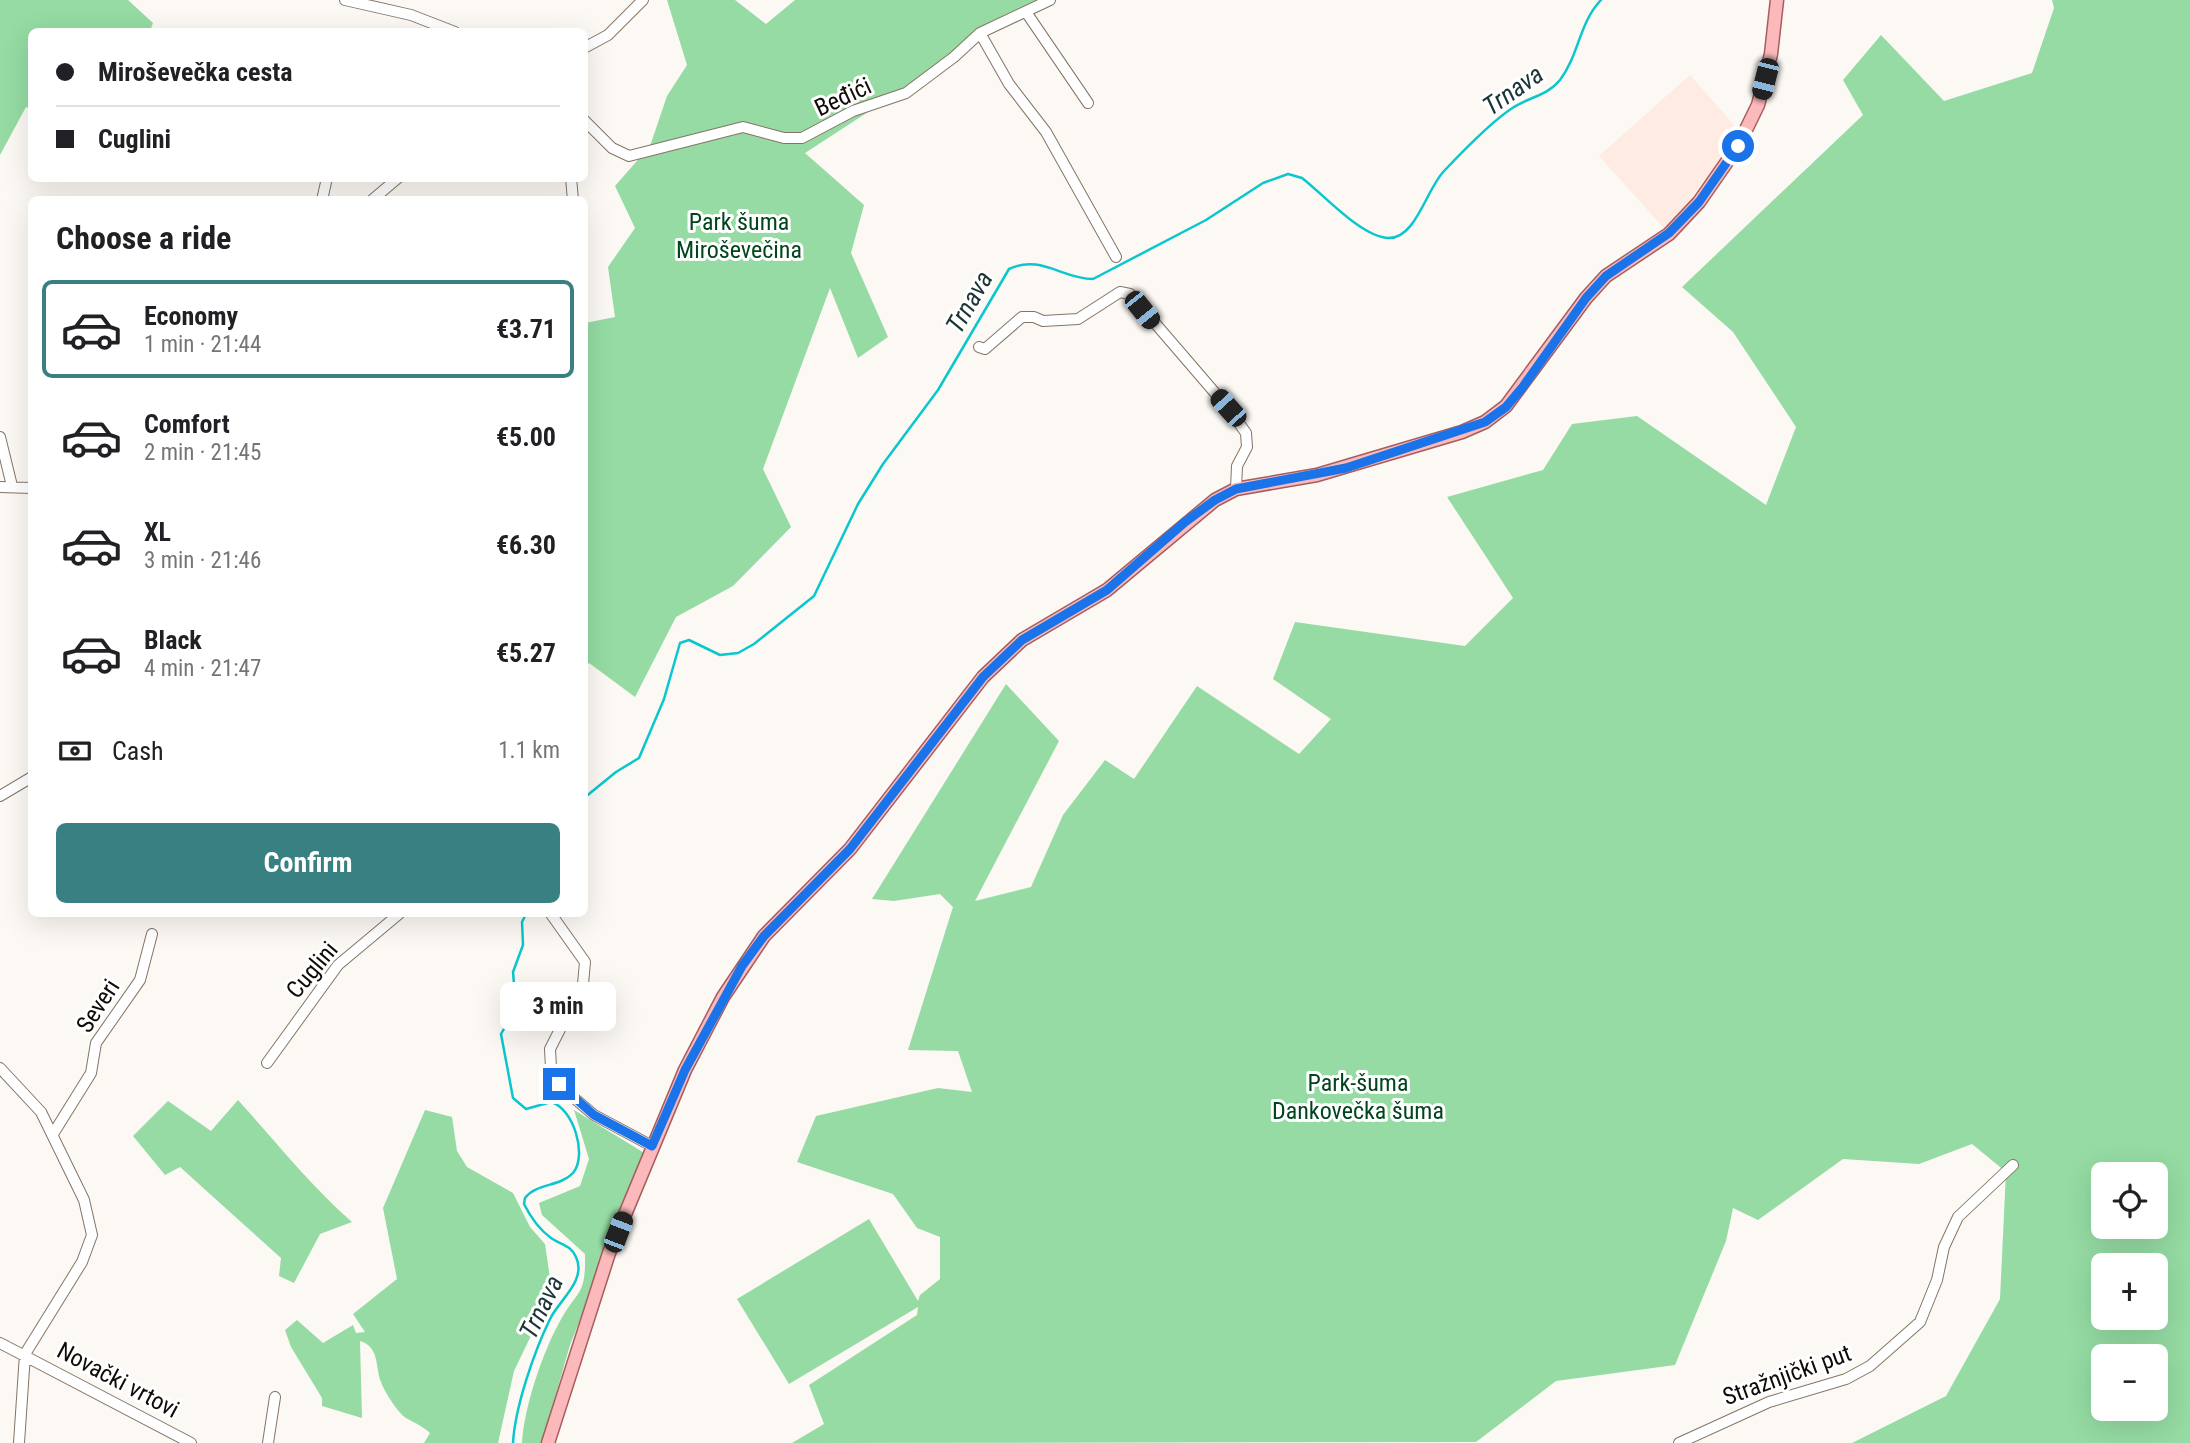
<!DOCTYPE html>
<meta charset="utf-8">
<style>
:root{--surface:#fff;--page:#f6f6f6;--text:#202124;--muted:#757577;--line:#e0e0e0;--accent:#388082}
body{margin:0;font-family:"Roboto Condensed",sans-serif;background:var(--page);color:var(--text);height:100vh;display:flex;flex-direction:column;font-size:26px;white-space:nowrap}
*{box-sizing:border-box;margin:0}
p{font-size:23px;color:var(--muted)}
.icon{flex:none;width:38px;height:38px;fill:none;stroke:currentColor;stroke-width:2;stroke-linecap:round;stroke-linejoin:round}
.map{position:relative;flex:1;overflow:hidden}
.panel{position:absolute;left:28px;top:196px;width:560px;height:721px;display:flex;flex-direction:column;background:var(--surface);border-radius:10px;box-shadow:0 7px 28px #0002}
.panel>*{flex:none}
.top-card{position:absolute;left:28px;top:28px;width:560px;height:154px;border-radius:10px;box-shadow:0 7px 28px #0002;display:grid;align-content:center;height:154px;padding:0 28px;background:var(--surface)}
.fabs{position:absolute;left:2091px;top:1162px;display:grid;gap:14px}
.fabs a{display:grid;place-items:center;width:77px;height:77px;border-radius:10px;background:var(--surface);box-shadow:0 7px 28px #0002;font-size:35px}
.end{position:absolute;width:32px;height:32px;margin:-16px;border:9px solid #1a73e8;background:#fff;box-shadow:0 0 0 4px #fff}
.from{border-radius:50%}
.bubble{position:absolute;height:49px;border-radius:10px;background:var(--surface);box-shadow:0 7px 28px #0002;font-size:23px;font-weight:700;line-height:49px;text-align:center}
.car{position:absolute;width:21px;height:42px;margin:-21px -10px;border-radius:9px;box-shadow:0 0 5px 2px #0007;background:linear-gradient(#222 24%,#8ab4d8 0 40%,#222 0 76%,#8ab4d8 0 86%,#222 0)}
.top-card b{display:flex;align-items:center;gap:24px;height:66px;font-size:26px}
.top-card b+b{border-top:2px solid var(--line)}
.top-card i{width:18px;height:18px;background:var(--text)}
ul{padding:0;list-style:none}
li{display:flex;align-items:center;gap:21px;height:98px;margin:0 14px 10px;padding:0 14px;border:4px solid transparent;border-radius:10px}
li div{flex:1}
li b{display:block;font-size:26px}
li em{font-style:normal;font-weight:700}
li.current{border-color:var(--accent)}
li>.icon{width:63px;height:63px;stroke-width:1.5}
h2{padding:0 28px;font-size:32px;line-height:84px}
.pay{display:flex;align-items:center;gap:18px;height:77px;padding:0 28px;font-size:26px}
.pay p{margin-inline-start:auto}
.primary-button{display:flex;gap:14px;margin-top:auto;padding:14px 28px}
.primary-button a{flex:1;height:80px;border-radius:10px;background:var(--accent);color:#fff;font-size:28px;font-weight:700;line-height:80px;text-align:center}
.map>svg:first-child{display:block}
.education{fill:#feebe2}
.green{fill:#95dba3;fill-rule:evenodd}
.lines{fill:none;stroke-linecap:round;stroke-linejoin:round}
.stream{stroke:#0ac6cd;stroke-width:2.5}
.minor-casing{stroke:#857466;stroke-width:12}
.major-casing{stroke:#a75d5e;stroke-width:15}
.minor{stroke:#fff;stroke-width:10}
.major{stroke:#fbb9bb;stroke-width:12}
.route{stroke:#1a73e8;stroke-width:9}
.labels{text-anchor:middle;stroke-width:6;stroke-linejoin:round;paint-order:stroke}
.street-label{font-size:24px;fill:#100a06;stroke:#fff}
.park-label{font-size:24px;fill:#00451b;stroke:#fff}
.water-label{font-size:26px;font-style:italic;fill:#1b3435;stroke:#fff}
</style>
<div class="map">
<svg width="2190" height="1443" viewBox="0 0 2190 1443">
<rect width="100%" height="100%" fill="#fcf9f5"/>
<path class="education" d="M1690,75L1734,125L1724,148L1727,151L1676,218L1664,228L1599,156Z"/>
<path class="green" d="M0,0H128L153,23L150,31L32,32L31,109L26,107L0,155Z
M667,0H735L766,24L795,0H1039L975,34L902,90L805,153L864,205L851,253L888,337L858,358L830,288L763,469L791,527L733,586L676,617L635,697L589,663L585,668V323L615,317L608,267L635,228L615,186L650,146L667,96L687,65Z
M2052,0H2190V1443H1852L1946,1396L2000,1299L2006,1172L1972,1144L1919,1164L1843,1159L1758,1220L1733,1208L1726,1241L1675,1365L1556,1381L1476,1442L792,1443L824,1424L809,1385L917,1315L918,1307L789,1384L737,1299L869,1219L918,1301L920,1295L940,1279V1237L917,1228L893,1194L797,1162L816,1116L938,1088L972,1092L958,1051L908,1050L953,907L940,894L894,901L872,899L1006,684L1059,741L975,901L1031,887L1063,815L1105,760L1134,779L1197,686L1299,754L1331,719L1273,679L1295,622L1465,646L1513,598L1447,497L1543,470L1572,424L1637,416L1766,505L1796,427L1733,332L1682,287L1863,115L1843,80L1881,35L1944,101L2032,73L2054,8ZM2104,1174H2156V1227H2104ZM2104,1265H2156V1318H2104ZM2104,1356H2156V1409H2104Z
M238,1100C276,1142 310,1185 352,1222L320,1234L294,1283L279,1276L281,1258L180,1167L165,1175L133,1136L168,1101L211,1131Z
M425,1110L452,1117L457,1151L467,1167L513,1193L530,1227L545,1244L552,1292L514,1371L498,1443H424L430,1433C422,1426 415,1423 406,1418C398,1413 384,1391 381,1382C375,1367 380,1347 360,1341L362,1418L322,1406V1398L291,1347L285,1330L297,1320L323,1343L353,1325L356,1333L365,1332L353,1314L397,1279L383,1208Z
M574,1110L646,1154L570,1345L542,1443H522C524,1408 542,1354 559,1323C577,1289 586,1298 585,1254L542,1215L539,1203L580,1186L589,1159Z"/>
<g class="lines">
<path class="stream" d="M584,798L616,772L639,758L664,699L680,643L689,640L720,655L738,653L754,644L814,596L858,504L883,464L938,390L1009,269C1041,254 1062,279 1093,279L1206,220L1263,183L1288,174L1302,178C1323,194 1362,238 1389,238C1416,238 1426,190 1444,171C1462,152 1493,120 1514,107C1530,97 1548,95 1560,80C1579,55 1579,23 1601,0
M513,1443C515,1407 534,1352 550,1319C559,1300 587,1281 576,1257C571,1245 561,1245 551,1238C540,1230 530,1216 524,1204L525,1198C536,1183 560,1187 573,1173C588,1155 573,1108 551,1102L526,1109L513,1098L501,1034L516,1008L513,972L523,945L522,922L526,914"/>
<g class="minor-casing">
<path id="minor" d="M345,0L411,15L455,32
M1026,12L1088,103
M980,33L1009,84L1046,132L1116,257
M584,48L608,35L643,0
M584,120L612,148L629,156L743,127L784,138H802L853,111L906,93L954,57L980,33L1050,0
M571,178L573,200
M322,200L327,178
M372,200L398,178
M979,347L985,349L1022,317H1034L1043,321L1078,319L1120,292L1130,294L1228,408L1246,433L1247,447L1237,466L1236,489
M0,437L12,486
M0,487L32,488
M0,796L32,777
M551,914L585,962L583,984L550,1049L551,1068L567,1092L594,1115L652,1146
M267,1063L338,965L399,914
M0,1068L41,1112L84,1200L92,1235L82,1262L25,1354L19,1443
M53,1134L91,1073L96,1043L140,980L152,934
M0,1343L191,1443
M268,1443L275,1397
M1679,1443L1769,1402L1846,1379L1870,1366L1920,1322L1937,1280L1944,1247L1958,1217L2013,1165"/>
</g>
<g class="major-casing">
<path id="major" d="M548,1443L609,1253L685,1070L723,997L764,936L850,849L983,677L1022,640L1107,590L1215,500L1236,489L1317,475L1462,432L1485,422L1506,406L1586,298L1606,276L1669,234L1699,202L1738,146L1758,105L1771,54L1777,0"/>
</g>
<use href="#minor" class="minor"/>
<use href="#major" class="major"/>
</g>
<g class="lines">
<path class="route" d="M559,1084L594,1115L652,1146L685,1070L742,966L764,936L850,849L983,677L1022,640L1107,590L1185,522L1215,500L1236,489L1346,468L1485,422L1506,407L1522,388L1586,298L1606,276L1669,233L1699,202L1738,146"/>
</g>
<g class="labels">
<g class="street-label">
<text transform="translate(843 97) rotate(-25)" y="8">Beđići</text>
<text transform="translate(312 970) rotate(-50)" y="8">Cuglini</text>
<text transform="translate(98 1006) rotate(-57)" y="8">Severi</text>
<text transform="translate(1787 1375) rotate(-20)" y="8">Stražnjički put</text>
<text transform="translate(118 1380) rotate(28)" y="8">Novački vrtovi</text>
</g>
<g class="park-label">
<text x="739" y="230">Park šuma<tspan x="739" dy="28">Miroševečina</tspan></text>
<text x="1358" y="1091">Park-šuma<tspan x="1358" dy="28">Dankovečka šuma</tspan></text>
</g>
<g class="water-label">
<text transform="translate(1513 90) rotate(-35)" y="9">Trnava</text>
<text transform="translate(969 302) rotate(-60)" y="9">Trnava</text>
<text transform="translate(541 1307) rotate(-64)" y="9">Trnava</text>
</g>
</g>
</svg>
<div class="fabs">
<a><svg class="icon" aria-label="locate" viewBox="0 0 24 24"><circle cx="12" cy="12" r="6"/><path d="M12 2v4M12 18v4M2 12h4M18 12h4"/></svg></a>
<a>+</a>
<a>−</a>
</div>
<i class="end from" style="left:1738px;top:146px"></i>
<i class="end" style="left:559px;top:1084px"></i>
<div class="bubble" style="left:500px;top:982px;width:116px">3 min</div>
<i class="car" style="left:1765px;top:79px;rotate:194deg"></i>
<i class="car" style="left:1142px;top:310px;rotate:141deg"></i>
<i class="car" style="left:1228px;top:408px;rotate:318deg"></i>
<i class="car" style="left:618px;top:1232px;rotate:21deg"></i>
<div class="top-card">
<b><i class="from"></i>Miroševečka cesta</b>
<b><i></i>Cuglini</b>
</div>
<section class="panel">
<h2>Choose a ride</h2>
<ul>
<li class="current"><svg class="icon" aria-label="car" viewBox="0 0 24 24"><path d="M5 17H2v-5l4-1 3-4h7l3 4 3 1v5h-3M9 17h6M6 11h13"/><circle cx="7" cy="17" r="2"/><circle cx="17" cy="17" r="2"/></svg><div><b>Economy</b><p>1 min · 21:44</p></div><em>€3.71</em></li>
<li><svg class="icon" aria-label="car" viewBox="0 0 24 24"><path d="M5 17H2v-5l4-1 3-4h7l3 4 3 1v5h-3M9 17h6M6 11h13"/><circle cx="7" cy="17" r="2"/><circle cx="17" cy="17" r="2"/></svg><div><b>Comfort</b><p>2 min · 21:45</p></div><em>€5.00</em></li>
<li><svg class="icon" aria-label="car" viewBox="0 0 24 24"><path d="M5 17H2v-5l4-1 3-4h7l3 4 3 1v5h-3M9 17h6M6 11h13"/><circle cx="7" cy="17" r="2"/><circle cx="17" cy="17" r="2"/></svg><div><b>XL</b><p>3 min · 21:46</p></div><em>€6.30</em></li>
<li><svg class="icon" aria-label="car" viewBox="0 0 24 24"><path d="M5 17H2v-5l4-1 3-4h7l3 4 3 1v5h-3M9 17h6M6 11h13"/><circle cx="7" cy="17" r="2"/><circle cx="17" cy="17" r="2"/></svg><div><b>Black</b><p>4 min · 21:47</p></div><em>€5.27</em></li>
</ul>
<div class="pay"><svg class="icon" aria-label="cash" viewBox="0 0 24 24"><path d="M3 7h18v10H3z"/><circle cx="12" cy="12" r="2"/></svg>Cash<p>1.1 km</p></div>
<div class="primary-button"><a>Confirm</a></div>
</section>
</div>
